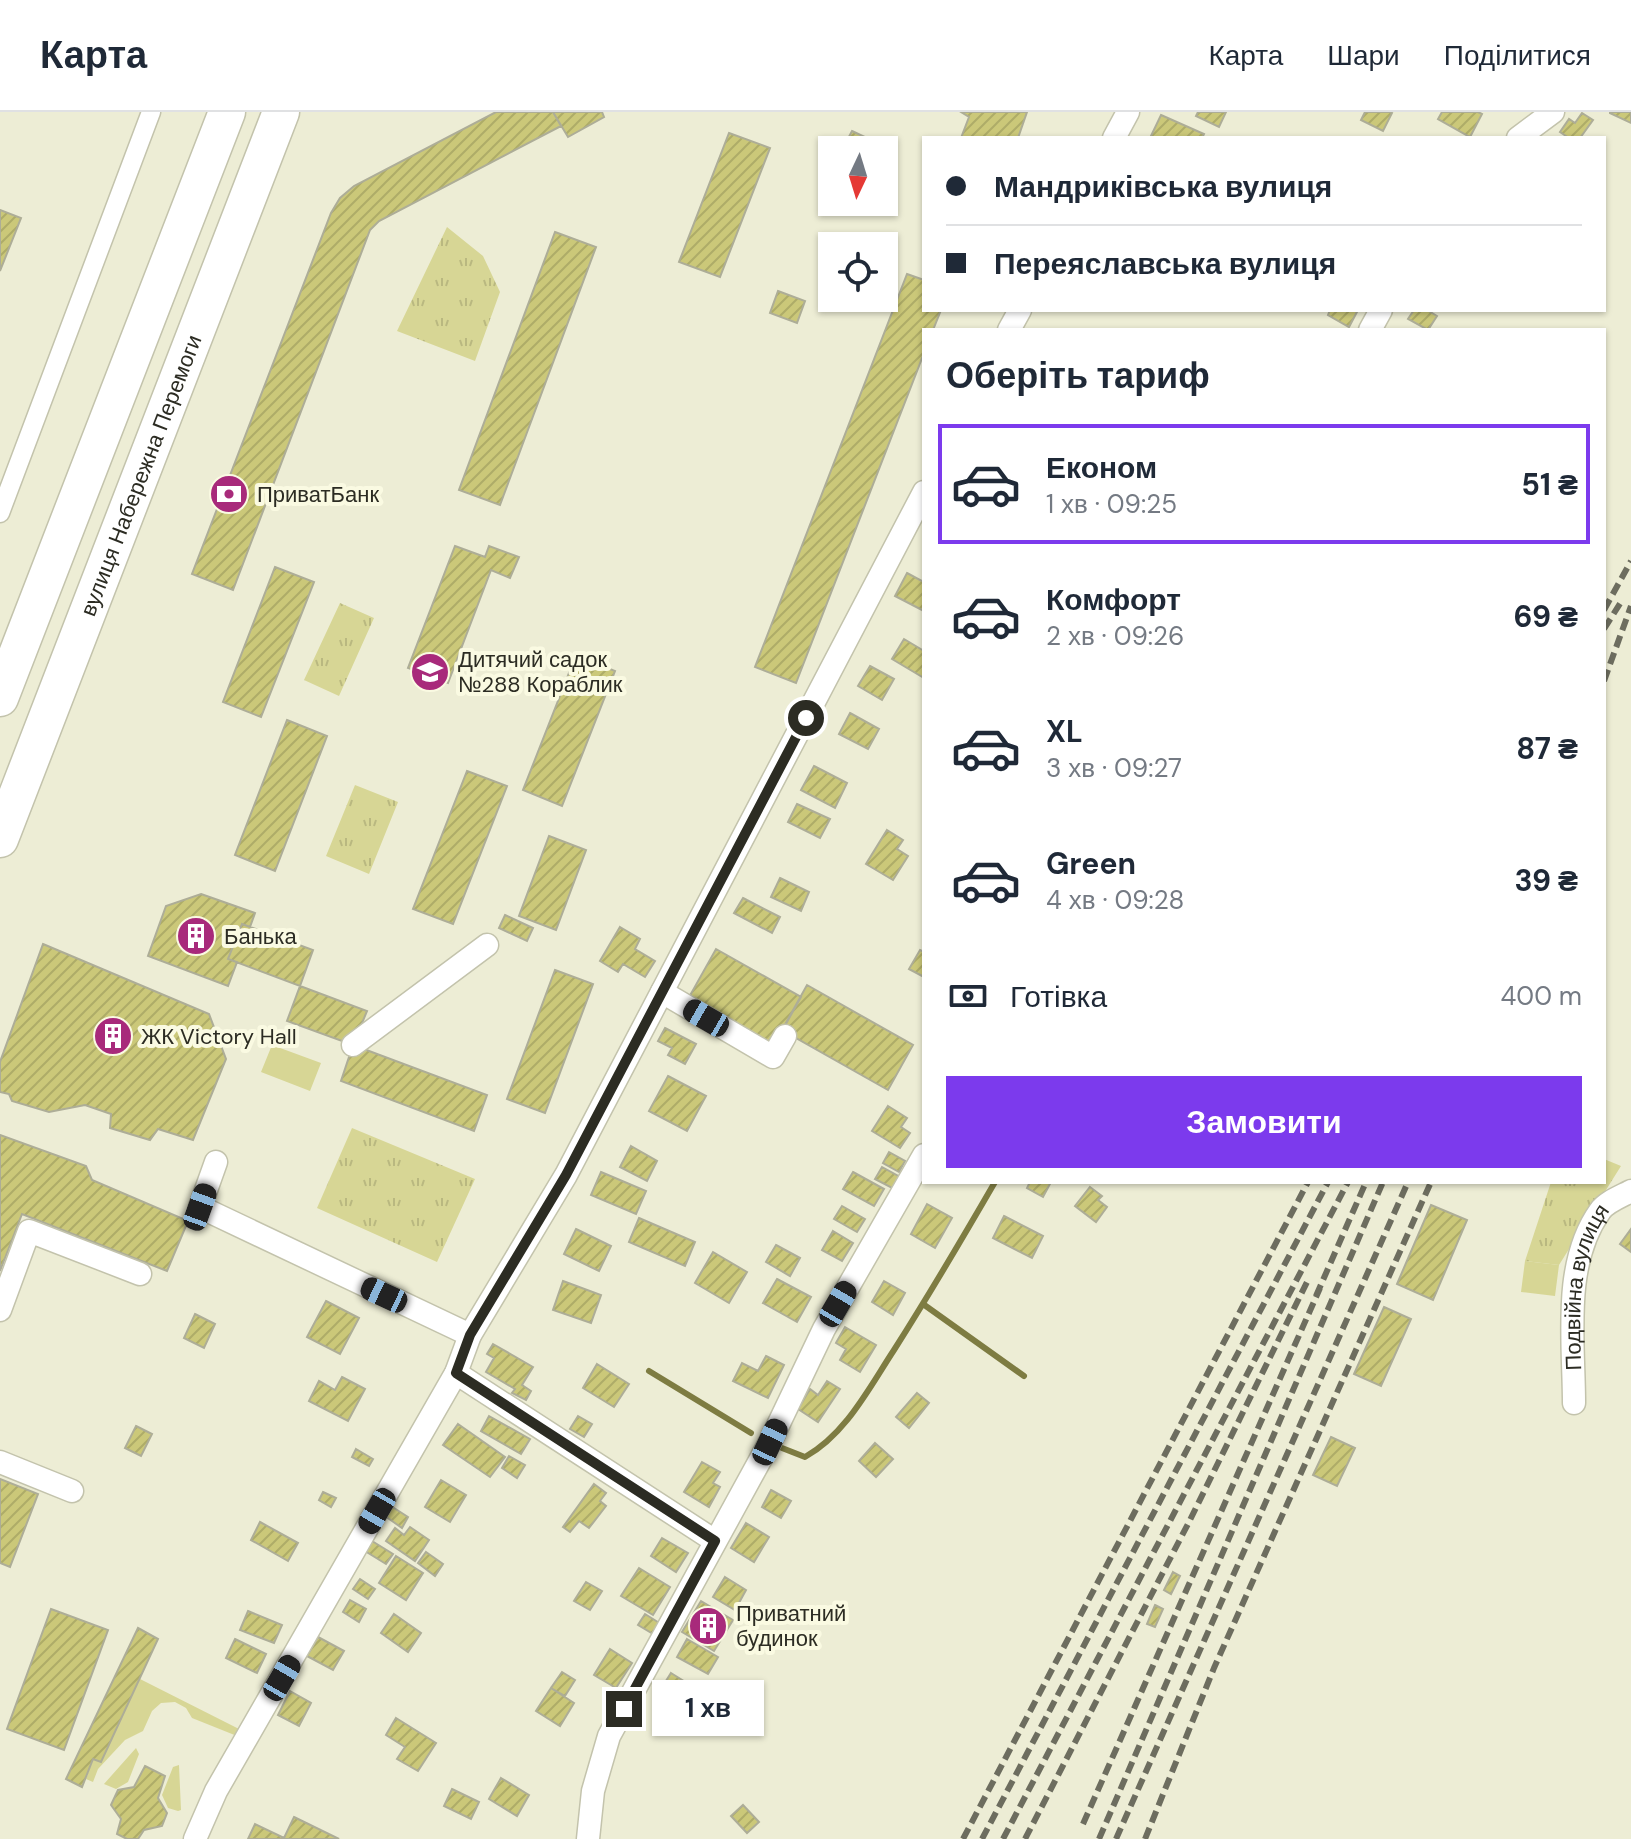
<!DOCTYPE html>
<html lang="uk">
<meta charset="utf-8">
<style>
:root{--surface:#fff;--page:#f2f2f3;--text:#1f2937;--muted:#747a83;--line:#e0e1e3;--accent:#7c3aed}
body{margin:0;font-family:"DM Sans",sans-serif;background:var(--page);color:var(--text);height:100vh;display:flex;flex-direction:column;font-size:30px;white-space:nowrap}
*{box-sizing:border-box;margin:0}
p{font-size:26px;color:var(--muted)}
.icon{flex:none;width:44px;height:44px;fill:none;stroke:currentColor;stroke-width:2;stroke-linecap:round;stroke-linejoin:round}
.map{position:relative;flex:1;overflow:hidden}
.drawer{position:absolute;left:922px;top:216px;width:684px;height:856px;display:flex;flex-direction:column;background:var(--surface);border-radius:0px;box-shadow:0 2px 6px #0004}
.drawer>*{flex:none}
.banner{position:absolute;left:922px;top:24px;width:684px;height:176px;border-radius:0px;box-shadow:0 2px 6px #0004;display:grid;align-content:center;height:176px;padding:0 24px;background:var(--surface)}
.needle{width:52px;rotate:184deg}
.buttons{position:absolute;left:818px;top:24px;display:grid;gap:16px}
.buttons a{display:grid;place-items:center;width:80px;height:80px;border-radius:0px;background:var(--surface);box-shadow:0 2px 6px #0004;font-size:40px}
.end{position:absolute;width:36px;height:36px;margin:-18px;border:10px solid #2c2c23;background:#fff;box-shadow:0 0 0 4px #fff}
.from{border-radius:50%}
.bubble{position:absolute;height:56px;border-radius:0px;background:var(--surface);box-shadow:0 2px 6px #0004;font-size:26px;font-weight:700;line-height:56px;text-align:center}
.car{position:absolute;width:24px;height:48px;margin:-24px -12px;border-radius:10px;box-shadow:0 0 6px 2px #0007;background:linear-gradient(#222 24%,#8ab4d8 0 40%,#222 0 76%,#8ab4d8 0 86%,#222 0)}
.banner b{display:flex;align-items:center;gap:28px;height:76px;font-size:30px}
.banner b+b{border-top:2px solid var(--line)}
.banner i{width:20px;height:20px;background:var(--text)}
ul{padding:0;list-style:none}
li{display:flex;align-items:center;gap:24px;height:120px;margin:0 16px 12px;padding:0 8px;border:4px solid transparent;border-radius:0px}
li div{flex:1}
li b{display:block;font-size:30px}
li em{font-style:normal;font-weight:700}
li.selected{border-color:var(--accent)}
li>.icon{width:72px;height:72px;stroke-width:1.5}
h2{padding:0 24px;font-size:36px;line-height:96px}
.pay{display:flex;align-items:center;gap:20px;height:88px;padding:0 24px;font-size:30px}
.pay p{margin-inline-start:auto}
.cta{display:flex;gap:16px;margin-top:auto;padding:16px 24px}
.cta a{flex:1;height:92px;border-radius:0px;background:var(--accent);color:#fff;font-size:32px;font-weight:700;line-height:92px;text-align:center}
header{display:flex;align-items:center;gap:48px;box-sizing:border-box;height:112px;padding:0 40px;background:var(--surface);border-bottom:2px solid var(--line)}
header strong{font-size:38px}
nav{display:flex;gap:44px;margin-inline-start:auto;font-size:28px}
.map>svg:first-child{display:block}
.green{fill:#d7d695}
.park{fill:url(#park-tufts)}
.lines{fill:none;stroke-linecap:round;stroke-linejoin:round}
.stream{stroke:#7e7c42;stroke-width:6}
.building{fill:url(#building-hatch);stroke:#adad97;stroke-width:2}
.pedestrian-casing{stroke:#c3c3ac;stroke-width:21}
.minor-casing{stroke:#c3c3ac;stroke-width:25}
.primary-casing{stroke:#c3c3ac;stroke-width:39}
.pedestrian{stroke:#fff;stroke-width:18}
.minor{stroke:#fff;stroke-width:22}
.primary{stroke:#fff;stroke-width:36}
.rail{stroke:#6d6d5f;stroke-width:6;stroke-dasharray:12 6;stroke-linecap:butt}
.route{stroke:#2c2c23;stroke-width:10}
.labels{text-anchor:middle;stroke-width:8;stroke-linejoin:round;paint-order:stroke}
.street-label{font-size:22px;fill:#2c2c23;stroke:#fafae2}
.poi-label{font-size:22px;fill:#2c2c23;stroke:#fafae2;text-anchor:start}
</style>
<header>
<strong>Карта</strong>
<nav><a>Карта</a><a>Шари</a><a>Поділитися</a></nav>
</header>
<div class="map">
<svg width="1631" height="1727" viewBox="0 0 1631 1727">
<defs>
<pattern id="park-tufts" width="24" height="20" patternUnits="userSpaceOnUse" patternTransform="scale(2)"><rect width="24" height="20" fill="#d7d695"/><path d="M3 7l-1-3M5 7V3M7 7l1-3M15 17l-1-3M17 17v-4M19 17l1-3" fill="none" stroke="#b9b880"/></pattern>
<pattern id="building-hatch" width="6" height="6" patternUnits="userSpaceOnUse" patternTransform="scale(2)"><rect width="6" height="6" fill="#cbc879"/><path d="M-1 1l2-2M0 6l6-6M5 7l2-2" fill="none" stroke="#aeac68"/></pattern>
</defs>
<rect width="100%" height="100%" fill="#ededd5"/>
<path class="green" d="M272,933L321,951L310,979L261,960Z
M1525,1149L1559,1153L1555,1184L1521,1180Z
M140,1567L241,1618L237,1624L192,1606L186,1596L175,1590L161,1591L152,1599L143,1619L125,1628L98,1657L93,1670L86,1667L93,1647L101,1649Z
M136,1636L139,1642L128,1670L116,1677L104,1672Z
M179,1653L181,1698L178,1699L168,1696L162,1683L173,1655Z"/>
<path class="park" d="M447,115L483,144L500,180L475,249L397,219Z
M340,491L374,506L339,584L304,568Z
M355,673L398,690L369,762L326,744Z
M352,1016L475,1067L437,1150L317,1096Z
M1604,1047L1621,1054L1559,1153L1525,1149L1551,1070H1604Z"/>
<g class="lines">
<path class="stream" d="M923,1192L1024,1264
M649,1259L751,1321
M782,1336L805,1345C846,1322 869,1276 894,1238C929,1183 962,1127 995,1070"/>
</g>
<path class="building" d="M496,0H553L561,14L379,109L370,118L233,478L192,462L331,101L340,86L354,74Z
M553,0H602L604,5L568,25Z
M961,0H1027L1018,26H961L969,5Z
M1198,0H1226L1219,15L1196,4Z
M1365,0H1390L1392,1L1383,19L1361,8Z
M1442,0H1478L1482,2L1470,25L1438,7Z
M1631,0V11L1610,1V0Z
M1582,1L1593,8L1580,26H1569L1560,20L1569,7L1575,11Z
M1161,3L1204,22L1202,26H1150Z
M852,19L886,35L884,39L842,38Z
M729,21L770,36L720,165L679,150Z
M0,98L21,106L0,159Z
M555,120L596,135L500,393L459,378Z
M907,162L924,168V198H941L933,218H924V241L796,571L755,555Z
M778,179L805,189L797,211L770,201Z
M1330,198H1358L1349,215L1328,203Z
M1414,198H1427L1437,204L1428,218L1408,207Z
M455,434L485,445L489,434L519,445L510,466L491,458L448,571L408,556Z
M275,455L314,470L261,605L223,590Z
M907,461L924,470V499L895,484Z
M904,527L924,539V566L892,547Z
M576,543L615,559L562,694L523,678Z
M870,554L894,567L882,588L858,574Z
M850,601L879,617L868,637L839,622Z
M287,608L327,624L275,759L235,743Z
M814,654L847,671L835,696L801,678Z
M467,659L507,674L453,812L413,797Z
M797,692L830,707L820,726L788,710Z
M887,718L903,728L897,737L908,744L893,768L866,752Z
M549,724L586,738L556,818L519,804Z
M780,766L809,780L801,799L771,785Z
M201,782L255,801L250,815L242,812L228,847L237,850L228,874L148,844L166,794Z
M743,786L780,805L772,821L734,801Z
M505,803L533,816L527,829L499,816Z
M242,812L313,838L300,874L228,847Z
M620,815L640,827L635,837L655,849L645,865L623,852L618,860L600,849Z
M43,832L209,902L226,947L193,1028L158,1017L150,1028L110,1016L111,1002L85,993L49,1000L12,989L9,982L0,980V950Z
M716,837L801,885L773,935L688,887Z
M920,838L924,840V865L909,857Z
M555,858L593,872L545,1001L507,987Z
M807,873L913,933L888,978L782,918Z
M300,874L367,899L353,933L287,909Z
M665,916L696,932L685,952L668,943L672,936L658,929Z
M353,933L487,983L474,1019L341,969Z
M668,964L706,984L687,1019L649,999Z
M888,994L907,1006L901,1015L910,1021L900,1036L872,1019Z
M0,1023L86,1054L92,1068L188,1109L167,1159L22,1102L0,1159Z
M631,1034L657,1049L647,1069L620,1055Z
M889,1040L905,1049L899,1060L883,1051Z
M882,1055L900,1065L894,1077L875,1067Z
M601,1060L646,1079L636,1102L591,1083Z
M853,1060L884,1077L874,1094L843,1077Z
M1030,1070H1051L1043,1085L1027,1076Z
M1090,1075L1102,1084L1098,1088L1107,1095L1096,1110L1075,1094Z
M927,1092L952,1106L935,1136L911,1122Z
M1431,1093L1467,1108L1433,1188L1397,1172Z
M842,1094L865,1107L857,1120L834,1107Z
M1004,1104L1043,1124L1032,1146L993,1126Z
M639,1106L695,1130L685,1154L629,1130Z
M576,1117L611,1134L599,1159L564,1142Z
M1631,1117V1140L1620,1132Z
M833,1119L853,1131L842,1149L822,1138Z
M776,1133L800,1146L790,1164L766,1150Z
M713,1140L747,1160L729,1191L695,1171Z
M777,1167L811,1185L797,1210L763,1191Z
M563,1169L601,1183L591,1211L553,1198Z
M884,1169L905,1181L893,1203L872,1190Z
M326,1189L359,1206L340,1242L307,1225Z
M1384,1195L1411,1207L1381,1274L1354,1262Z
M195,1202L215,1212L204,1236L184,1226Z
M845,1215L876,1233L860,1260L840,1248L846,1237L836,1231Z
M493,1232L533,1255L522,1273L531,1279L526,1288L512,1281L515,1277L486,1260L494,1246L487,1242Z
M766,1244L784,1253L768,1286L733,1269L742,1251L758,1259Z
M597,1252L629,1272L614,1295L583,1276Z
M342,1265L365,1277L348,1309L309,1289L319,1269L335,1278Z
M827,1269L840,1277L818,1310L798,1297L810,1277L818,1283Z
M917,1281L929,1291L909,1316L896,1305Z
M489,1304L530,1327L521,1342L481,1319Z
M578,1304L592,1312L584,1325L570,1317Z
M458,1312L505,1345L490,1365L443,1333Z
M136,1314L152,1322L141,1344L125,1336Z
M1331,1325L1355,1336L1337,1374L1313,1363Z
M875,1331L893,1347L876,1365L859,1349Z
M356,1337L373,1347L369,1354L352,1345Z
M509,1344L525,1353L517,1366L502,1356Z
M702,1350L720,1360L713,1371L720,1375L709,1395L684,1380Z
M0,1367L38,1382L10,1455L0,1451Z
M441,1368L466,1383L450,1410L425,1395Z
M594,1372L606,1381L600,1389L606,1394L589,1416L579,1409L570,1420L563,1415Z
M771,1378L791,1389L781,1406L762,1395Z
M323,1380L336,1386L331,1395L319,1388Z
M391,1394L408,1405L402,1416L385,1404Z
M260,1410L298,1431L288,1449L251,1428Z
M746,1411L769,1425L754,1450L731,1436Z
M410,1415L429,1428L415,1449L386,1429L395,1416L404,1423Z
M662,1426L688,1441L676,1460L651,1444Z
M372,1429L393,1442L386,1452L365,1439Z
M426,1440L443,1452L435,1464L418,1451Z
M396,1444L423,1461L406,1488L379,1471Z
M639,1456L670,1475L653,1503L621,1484Z
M1173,1460L1180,1464L1171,1482L1164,1478Z
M725,1465L746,1478L735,1498L713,1485Z
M360,1467L375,1477L368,1487L353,1477Z
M586,1470L602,1479L590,1498L574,1489Z
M350,1488L366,1497L359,1510L343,1500Z
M701,1489L733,1508L714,1539L682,1520Z
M1155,1493L1163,1497L1155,1515L1147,1512Z
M51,1497L108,1518L64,1638L7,1617Z
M248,1499L282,1513L274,1531L240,1518Z
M394,1502L421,1521L408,1540L381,1521Z
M645,1502L661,1512L655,1523L638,1513Z
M138,1516L158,1527L101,1650L93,1647L82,1675L66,1667Z
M318,1525L344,1539L333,1558L307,1544Z
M235,1527L266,1542L257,1561L226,1546Z
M687,1527L718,1545L708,1562L677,1545Z
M610,1537L632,1551L616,1576L594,1563Z
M562,1560L575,1568L565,1584L551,1576Z
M671,1561L703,1581L693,1596L661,1577Z
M551,1576L574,1591L560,1614L536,1599Z
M290,1579L311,1591L299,1614L278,1603Z
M396,1606L436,1631L418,1659L397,1647L405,1635L386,1623Z
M145,1654L165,1664L158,1686L167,1701L162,1714L144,1718L138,1727H127L117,1722L121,1707L111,1693L118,1678L134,1675Z
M501,1666L529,1683L517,1704L489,1687Z
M452,1677L479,1690L471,1707L444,1694Z
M743,1693L759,1710L747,1721L731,1704Z
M294,1705L339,1727H248L255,1712L284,1726Z"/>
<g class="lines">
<g class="pedestrian-casing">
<path id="pedestrian" d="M0,401L151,0"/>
</g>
<g class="minor-casing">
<g id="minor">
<path d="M1114,26L1128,0"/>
<path d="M1518,26L1553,0"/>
<path d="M1009,218L1020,198"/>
<path d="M1370,218L1381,198"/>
<path d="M662,880L773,945L785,924"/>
<path d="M353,933L487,833"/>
<path d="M216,1050L200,1095L470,1223"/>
<path d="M0,1198L29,1119L140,1162"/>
<path d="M456,1261L715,1429"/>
<path id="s1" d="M1574,1291C1574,1230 1562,1152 1600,1099C1606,1090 1622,1084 1631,1079"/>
<path d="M0,1350L72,1379"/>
<path d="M195,1727L216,1679L456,1261L470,1223L566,1063L924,380"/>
<path d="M588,1727L593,1679L609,1624L770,1330L824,1217L924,1043"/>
</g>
</g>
<g class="primary-casing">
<g id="primary">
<path d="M0,586L227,0"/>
<path id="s2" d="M0,727L281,0"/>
</g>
</g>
<use href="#pedestrian" class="pedestrian"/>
<use href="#minor" class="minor"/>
<use href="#primary" class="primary"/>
<path class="rail" d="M1604,498L1631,449
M1604,517L1621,490
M1604,569L1631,494
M1316,1184L1366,1070
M1083,1712L1320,1176
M963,1727L1308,1070
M982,1727L1328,1070
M1003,1727L1348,1070
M1025,1727L1189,1410L1307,1170
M1099,1727L1383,1070
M1116,1727L1408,1070
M1145,1727L1214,1556L1431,1070"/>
</g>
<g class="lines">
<path class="route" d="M624,1597L715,1429L456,1261L470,1223L566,1063L806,606"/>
</g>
<defs>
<g id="bank-disc" transform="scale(2)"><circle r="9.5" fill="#a82a7b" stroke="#fafae2"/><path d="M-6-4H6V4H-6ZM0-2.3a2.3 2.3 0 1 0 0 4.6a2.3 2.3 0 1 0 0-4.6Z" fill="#fff"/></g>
<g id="school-disc" transform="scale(2)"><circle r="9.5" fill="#a82a7b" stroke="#fafae2"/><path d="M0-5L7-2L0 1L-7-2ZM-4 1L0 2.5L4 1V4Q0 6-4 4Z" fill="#fff"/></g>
<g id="building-disc" transform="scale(2)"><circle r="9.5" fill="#a82a7b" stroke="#fafae2"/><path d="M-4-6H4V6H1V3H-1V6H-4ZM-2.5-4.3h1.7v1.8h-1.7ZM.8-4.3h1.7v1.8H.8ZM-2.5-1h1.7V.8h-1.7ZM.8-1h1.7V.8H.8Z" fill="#fff"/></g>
</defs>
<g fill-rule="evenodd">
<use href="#bank-disc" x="229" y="382"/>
<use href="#school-disc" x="430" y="560"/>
<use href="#building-disc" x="196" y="824"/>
<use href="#building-disc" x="113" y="924"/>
<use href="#building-disc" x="708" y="1514"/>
</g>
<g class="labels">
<g class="street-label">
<text dy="8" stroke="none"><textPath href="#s2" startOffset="390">вулиця Набережна Перемоги</textPath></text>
<text dy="8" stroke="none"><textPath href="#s1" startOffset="118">Подвійна вулиця</textPath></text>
</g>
<g class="poi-label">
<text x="257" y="390">ПриватБанк</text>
<text x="458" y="555">Дитячий садок<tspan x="458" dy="25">№288 Кораблик</tspan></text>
<text x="224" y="832">Банька</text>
<text x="141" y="932">ЖК Victory Hall</text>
<text x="736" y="1509">Приватний<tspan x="736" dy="25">будинок</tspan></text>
</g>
</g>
</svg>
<div class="buttons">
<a><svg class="needle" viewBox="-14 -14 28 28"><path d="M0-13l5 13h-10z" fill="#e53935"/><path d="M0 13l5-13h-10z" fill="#747a83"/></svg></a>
<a><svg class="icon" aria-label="locate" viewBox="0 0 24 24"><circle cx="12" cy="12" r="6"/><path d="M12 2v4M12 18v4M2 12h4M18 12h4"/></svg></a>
</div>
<i class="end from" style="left:806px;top:606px"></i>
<i class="end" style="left:624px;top:1597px"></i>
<div class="bubble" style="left:652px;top:1568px;width:112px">1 хв</div>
<i class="car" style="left:706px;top:906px;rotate:300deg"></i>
<i class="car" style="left:200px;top:1095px;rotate:20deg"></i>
<i class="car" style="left:384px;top:1183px;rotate:295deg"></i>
<i class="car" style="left:838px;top:1192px;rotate:30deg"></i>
<i class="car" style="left:770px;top:1330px;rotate:25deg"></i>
<i class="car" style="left:377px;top:1399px;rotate:210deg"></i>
<i class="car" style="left:282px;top:1566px;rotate:30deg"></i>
<div class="banner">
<b><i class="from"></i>Мандриківська вулиця</b>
<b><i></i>Переяславська вулиця</b>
</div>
<section class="drawer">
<h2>Оберіть тариф</h2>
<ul>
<li class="selected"><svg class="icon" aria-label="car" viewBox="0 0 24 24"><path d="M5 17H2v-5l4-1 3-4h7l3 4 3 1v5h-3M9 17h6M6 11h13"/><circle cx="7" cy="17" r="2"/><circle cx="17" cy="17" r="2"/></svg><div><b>Економ</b><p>1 хв · 09:25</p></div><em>51 ₴</em></li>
<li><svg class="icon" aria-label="car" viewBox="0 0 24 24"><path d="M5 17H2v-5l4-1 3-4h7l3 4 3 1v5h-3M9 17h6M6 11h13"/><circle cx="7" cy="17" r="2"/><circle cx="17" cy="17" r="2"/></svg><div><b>Комфорт</b><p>2 хв · 09:26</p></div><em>69 ₴</em></li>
<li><svg class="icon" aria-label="car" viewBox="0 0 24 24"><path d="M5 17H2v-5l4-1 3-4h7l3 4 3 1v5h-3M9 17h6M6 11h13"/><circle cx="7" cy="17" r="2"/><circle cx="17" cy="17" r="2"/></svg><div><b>XL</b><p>3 хв · 09:27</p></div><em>87 ₴</em></li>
<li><svg class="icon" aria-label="car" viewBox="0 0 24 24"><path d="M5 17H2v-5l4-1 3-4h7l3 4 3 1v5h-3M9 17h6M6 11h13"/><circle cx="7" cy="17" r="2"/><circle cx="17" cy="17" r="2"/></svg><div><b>Green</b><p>4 хв · 09:28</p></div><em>39 ₴</em></li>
</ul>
<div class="pay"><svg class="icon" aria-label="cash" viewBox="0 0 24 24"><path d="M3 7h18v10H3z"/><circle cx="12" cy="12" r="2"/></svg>Готівка<p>400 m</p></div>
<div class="cta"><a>Замовити</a></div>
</section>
</div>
